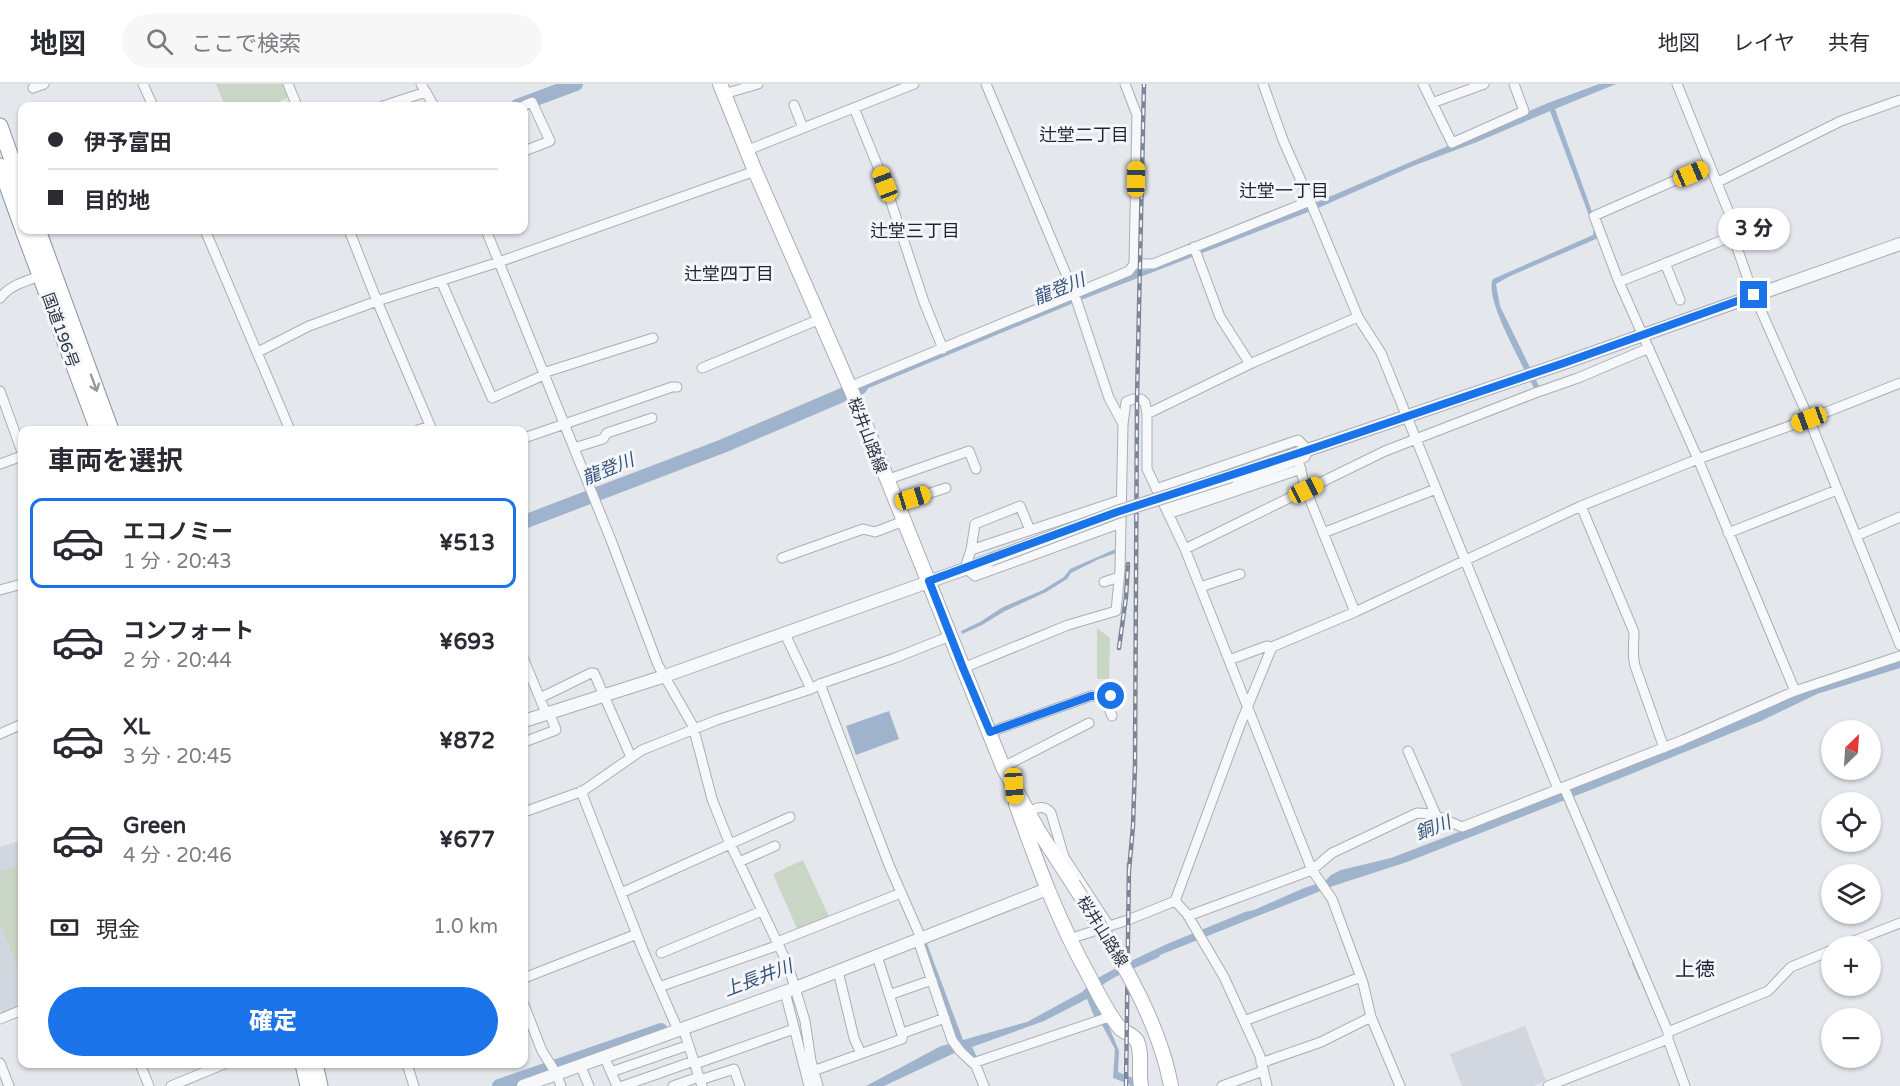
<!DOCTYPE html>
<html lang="ja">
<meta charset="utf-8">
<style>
:root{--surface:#fff;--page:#f7f7f7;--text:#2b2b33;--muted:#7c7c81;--line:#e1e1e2;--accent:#1a73e8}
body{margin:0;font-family:"Varela Round","Noto Sans JP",sans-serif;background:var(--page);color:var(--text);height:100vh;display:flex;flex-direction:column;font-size:22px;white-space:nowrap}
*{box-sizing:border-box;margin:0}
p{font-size:20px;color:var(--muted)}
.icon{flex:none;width:33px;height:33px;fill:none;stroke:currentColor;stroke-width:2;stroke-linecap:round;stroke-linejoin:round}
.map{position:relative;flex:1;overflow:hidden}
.details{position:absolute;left:18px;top:342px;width:510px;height:642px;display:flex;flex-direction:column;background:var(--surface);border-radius:12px;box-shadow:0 2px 4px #0004}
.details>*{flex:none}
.guide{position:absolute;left:18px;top:18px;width:510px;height:132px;border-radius:12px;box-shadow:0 2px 4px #0004;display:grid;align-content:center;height:132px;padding:0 30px;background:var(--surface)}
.needle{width:39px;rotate:25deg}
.buttons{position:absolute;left:1821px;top:636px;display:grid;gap:12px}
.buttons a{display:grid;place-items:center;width:60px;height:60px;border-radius:50%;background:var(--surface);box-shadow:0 2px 4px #0004;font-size:30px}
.end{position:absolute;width:27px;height:27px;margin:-14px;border:8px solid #1a73e8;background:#fff;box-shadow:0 0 0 3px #fff}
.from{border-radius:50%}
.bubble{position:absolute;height:42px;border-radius:21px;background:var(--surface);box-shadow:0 2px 4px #0004;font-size:20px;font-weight:800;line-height:42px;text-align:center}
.car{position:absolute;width:18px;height:36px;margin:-18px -9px;border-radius:8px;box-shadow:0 0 4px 2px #0007;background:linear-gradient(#f5c518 24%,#345 0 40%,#f5c518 0 76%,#345 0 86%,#f5c518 0)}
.guide b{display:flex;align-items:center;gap:21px;height:57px;font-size:22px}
.guide b+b{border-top:2px solid var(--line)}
.guide i{width:15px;height:15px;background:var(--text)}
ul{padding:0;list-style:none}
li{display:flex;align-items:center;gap:18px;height:90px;margin:0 12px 9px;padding:0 18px;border:3px solid transparent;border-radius:12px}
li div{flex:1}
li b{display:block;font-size:22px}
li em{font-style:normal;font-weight:800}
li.current{border-color:var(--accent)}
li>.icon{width:54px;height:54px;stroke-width:1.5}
h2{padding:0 30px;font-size:27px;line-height:72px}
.pay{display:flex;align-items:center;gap:15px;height:66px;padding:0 30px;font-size:22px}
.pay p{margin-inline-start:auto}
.button{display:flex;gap:12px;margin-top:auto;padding:12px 30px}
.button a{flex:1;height:69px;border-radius:36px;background:var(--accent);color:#fff;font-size:24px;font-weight:800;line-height:69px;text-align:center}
header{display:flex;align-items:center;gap:36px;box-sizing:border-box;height:84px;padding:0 30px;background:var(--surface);border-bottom:2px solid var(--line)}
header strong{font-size:28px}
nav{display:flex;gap:33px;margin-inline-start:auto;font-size:21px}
.search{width:420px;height:54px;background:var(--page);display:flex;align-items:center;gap:15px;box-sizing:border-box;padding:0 21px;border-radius:33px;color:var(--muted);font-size:22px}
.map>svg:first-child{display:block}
.built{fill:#d2d6de}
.green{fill:#c9d6c5}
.water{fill:#9fb4cc}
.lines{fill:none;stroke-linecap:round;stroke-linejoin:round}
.stream{stroke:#9fb4cc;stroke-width:2}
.river{stroke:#9fb4cc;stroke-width:14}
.minor-casing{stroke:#a9aeb7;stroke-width:11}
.tertiary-casing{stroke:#a9aeb7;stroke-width:14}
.secondary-casing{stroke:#a9aeb7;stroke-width:16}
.trunk-casing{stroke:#8b94a3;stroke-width:17}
.minor{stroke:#f7f8fa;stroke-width:9}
.tertiary{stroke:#f7f8fa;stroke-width:12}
.secondary{stroke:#fff;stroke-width:14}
.trunk{stroke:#fff;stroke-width:15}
.rail-casing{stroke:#7d8696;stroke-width:4.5}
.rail{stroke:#f4f6f9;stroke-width:2;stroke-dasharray:7;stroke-linecap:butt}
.tertiary-bridge-casing{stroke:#a9aeb7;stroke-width:14;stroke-linecap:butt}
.secondary-bridge-casing{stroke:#a9aeb7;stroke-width:16;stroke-linecap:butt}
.tertiary-bridge{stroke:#f7f8fa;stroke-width:12}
.secondary-bridge{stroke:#fff;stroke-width:14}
.oneway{stroke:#959aa2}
.route{stroke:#1a73e8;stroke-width:8}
.labels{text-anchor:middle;stroke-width:6;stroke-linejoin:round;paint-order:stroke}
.street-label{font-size:16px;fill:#2b3445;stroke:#f4f6f9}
.neighbourhood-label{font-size:18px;fill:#1d2536;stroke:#f4f6f9}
.water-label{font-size:18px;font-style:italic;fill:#34527a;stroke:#f4f6f9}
.quarter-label{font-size:20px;fill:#1d2536;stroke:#f4f6f9}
</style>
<header>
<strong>地図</strong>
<div class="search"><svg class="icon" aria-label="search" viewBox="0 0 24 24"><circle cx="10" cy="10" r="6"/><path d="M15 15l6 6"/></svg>ここで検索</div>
<nav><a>地図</a><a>レイヤ</a><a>共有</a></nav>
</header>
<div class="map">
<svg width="1900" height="1002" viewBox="0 0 1900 1002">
<rect width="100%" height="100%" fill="#e4e7ec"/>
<path class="built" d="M22,756V922L2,931L0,925V763Z
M1525,942L1546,997L1534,1002H1462L1450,970Z"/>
<path class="green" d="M216,0H284L290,13L267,22H225Z
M1097,544L1110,554L1109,595H1097Z
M803,776L830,835L798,847L773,790Z
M22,779V885L19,886L0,839V788Z"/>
<path class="water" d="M1599,0H1616L1555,25L1600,150L1596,155L1508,193L1496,200L1500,222L1540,304L1535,306C1525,285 1483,214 1493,195L1593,151L1594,145L1550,27L1477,58L1413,82L1316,125L1081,216L859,308L856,302L1130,190L1136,186H1146L1301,125L1548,19Z
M1118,464L1119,468L1099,475L1071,489L1067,495L1046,508L1005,527L982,541L962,550L961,547L980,538L1003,523L1043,506L1064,493L1070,485Z
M1900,575V584L1817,610L1761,637L1621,694L1407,778L1333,802L1160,871L1159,873C1142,882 1098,896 1092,913L1099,927L1104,931L1119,967L1118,988L1133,994L1134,1002H1130L1129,1000L1113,994L1115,965L1102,941L1094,932L1087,915L1044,937L972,963L978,975L974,977L963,965L884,1002H866L941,962L958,958L922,861L926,857L963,956L1027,938L1082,908L1094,896L1118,883L1167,860L1245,828L1254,826L1304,804L1325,797L1331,791L1341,786L1391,774L1621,686L1753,631L1786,615Z
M889,627L899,655L856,671L846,642Z"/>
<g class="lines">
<path class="stream" d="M1628,864L1630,872
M1633,879L1640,895
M1643,901L1648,912"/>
<path class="river" d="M517,22L576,0
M524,438L723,362L861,303
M499,1002L661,946"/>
<g class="minor-casing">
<path id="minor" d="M143,0L153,22
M288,0L297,22
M421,0L434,22
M986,0L1074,209L1109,314L1123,340
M1263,0L1283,56L1310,117L1358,233L1381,269L1558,705
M1423,0L1452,59L1524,27L1514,0
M1677,0L1736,146L1733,152L1751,204L1809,335L1900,561
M33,4L44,0
M724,10L758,0
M1432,19L1484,0
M794,21L803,44
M383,22L426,8
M523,22L532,18L550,57L524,67
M854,24L885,100L924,218L943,265
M748,66L914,0
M1710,81L1594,132L1619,198L1698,375L1795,607
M1718,98L1841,37L1900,16
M205,146L290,346
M349,146L377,217L432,346
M486,146L611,456L658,581L693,642L712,715L727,753L788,881L805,937L811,977L818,1002
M1194,163L1220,233L1250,280
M1665,179L1680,216
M1134,180H1153L1310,117
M441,197L492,314L544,291
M1619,198L1733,152
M0,214C10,201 26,197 40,192
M258,268L309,242L377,217L499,178L755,87
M702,284L820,235
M543,289L653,254
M849,303L1129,187L1134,180L1137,31L1125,0
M0,307L22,368
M1147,330L1252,279L1358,233
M418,346L430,342
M524,354L672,303H677
M574,364L603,355L607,349L652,334
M1298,376L1306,406L1355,528
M0,380L22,372
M886,396L969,367L976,385
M1156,405L1298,356L1308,366L1305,373L1298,376L1165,423
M1121,416L971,466L965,484L975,492L1121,439
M896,420L946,404
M1581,422L1634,548C1634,560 1632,570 1635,582L1664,664
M1168,430L1301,385
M1323,449L1436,405
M1728,449L1837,406
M1856,452L1900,433
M1185,465L1385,367L1535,309L1578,294L1649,264
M971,466L975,440L1020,422L1030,446
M782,474L863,445L875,448L904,437
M1104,498L1119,493
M1200,503L1240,490
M0,506L22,500
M785,550L811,605
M524,576L546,629
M1229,576L1267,562L1272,563
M963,584L1068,541L1116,527L1120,486L1123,340L1126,318L1133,315H1141L1145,319L1147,330V385L1185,465L1312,786L1332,815L1363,899L1371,933L1400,1002
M820,600L889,781L921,854
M1112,602L1104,612L1112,632
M540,614L591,589H594L631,673
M990,648L1091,612H1111
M0,650L22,640
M524,658L556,646L549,628
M1408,667L1436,731
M1003,683L1089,639
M581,707L643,866L678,946
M524,728L583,707L642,666L717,636L811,605L820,600L895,574L950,552
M1028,728C1037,724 1044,720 1051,729L1064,773L1109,842
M739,778L775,762
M621,809L790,733
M1175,817L1187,830L1224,893L1260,972L1267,1002
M1188,832L1312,786L1332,769L1417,729L1433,730L1462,743L1683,656L1795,607L1900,572
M1069,855L1128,836L1175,817L1240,641L1272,563L1355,528L1581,422L1698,375L1809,335L1900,299
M918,856L952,956L960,967L976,982L984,1002
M777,858L901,809
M1841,862L1900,839
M661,869L762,827
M877,872L902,951
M838,887L854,954L861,970
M524,894L637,850
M659,903L779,861
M785,908L809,1002
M889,911L932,896
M524,921L542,967L556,989L561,1002
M0,935L22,926
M1244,937L1361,893
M683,944L702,1002
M1668,948L1768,907L1791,883L1832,866
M1668,955L1685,1002
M604,972L617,1002
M0,979L9,1002
M973,979L1112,932
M1261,979L1321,958L1371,933
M140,980L149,1002
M407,980L414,1002
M695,980L794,945
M580,981L589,1002
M813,987L902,955L903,949L945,934
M611,988L689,961
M700,996L734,985L740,1002
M171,1002L224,980
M623,1002L694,977
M673,1002L699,993
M1222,1002L1263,987
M1548,1002L1668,955V948L1564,703"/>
</g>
<g class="tertiary-casing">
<path id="tertiary" d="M1231,392L1564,279L1900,160
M524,637L665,592L990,476
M523,1002L790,906L1047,805"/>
</g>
<g class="secondary-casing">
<path id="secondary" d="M720,0L755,87L855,315L1003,683L1038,746L1073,800
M1016,720C1037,779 1058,837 1089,892C1096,906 1110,932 1119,943C1124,949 1133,950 1137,957C1143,971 1138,987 1141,1002
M1168,988L1171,1002"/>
</g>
<g class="trunk-casing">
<path id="trunk" d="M0,42L22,104
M0,82L22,143
M23,146L98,346
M38,146L111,346
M303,980L308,1002
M315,980L320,1002"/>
</g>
<use href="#minor" class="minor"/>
<use href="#tertiary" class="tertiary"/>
<use href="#secondary" class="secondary"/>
<use href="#trunk" class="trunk"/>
<g class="rail-casing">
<path id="rail" d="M1119,564L1126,513L1128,480
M1129,787L1133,742L1135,681L1137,314L1144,0
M1126,1002L1129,780"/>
</g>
<use href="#rail" class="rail"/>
<g class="tertiary-bridge-casing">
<path id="tertiary-bridge" d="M990,476L1117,428L1231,392"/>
</g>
<g class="secondary-bridge-casing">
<path id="secondary-bridge" d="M1073,800C1111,860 1151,919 1168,988"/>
</g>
<use href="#tertiary-bridge" class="tertiary-bridge"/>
<use href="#secondary-bridge" class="secondary-bridge"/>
</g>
<defs><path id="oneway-shaft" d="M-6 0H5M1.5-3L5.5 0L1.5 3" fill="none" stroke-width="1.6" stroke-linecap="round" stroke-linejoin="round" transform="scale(1.5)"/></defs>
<use class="oneway" href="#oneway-shaft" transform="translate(94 299) rotate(70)"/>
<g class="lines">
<path class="route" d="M1111,612H1091L990,648L963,584L929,497L1117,428L1308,366L1564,279L1754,211"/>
</g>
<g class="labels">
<g class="street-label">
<text transform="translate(61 246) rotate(70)" y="6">国道196号</text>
<text transform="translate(868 351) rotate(69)" y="6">桜井山路線</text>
<text transform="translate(1103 847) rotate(58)" y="6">桜井山路線</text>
</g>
<g class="neighbourhood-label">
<text x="1084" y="57">辻堂二丁目</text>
<text x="1284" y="113">辻堂一丁目</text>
<text x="915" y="153">辻堂三丁目</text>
<text x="729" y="196">辻堂四丁目</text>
</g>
<g class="water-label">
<text transform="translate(1059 205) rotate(-22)" y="6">龍登川</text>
<text transform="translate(608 385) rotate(-22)" y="6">龍登川</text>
<text transform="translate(1433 744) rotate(-21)" y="6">銅川</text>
<text transform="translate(758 894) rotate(-21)" y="6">上長井川</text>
</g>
<g class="quarter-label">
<text x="1695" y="892">上徳</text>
</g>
</g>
</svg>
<div class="buttons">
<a><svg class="needle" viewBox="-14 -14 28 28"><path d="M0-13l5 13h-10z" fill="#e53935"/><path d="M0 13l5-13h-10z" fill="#7c7c81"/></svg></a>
<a><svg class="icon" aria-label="locate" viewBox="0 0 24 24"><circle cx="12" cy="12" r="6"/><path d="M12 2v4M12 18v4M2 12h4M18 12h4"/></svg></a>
<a><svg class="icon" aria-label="layers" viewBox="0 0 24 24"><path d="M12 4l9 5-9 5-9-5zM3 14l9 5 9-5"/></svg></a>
<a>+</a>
<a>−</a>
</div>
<i class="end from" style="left:1111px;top:612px"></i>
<i class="end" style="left:1754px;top:211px"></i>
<div class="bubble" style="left:1718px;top:124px;width:72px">3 分</div>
<i class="car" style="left:1691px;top:90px;rotate:67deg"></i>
<i class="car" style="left:1136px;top:95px;rotate:1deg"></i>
<i class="car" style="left:885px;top:100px;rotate:339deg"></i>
<i class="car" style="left:1809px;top:335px;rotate:250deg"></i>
<i class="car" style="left:1306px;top:406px;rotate:64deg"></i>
<i class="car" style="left:913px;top:414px;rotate:73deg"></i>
<i class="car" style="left:1014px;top:702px;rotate:176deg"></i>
<div class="guide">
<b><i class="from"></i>伊予富田</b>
<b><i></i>目的地</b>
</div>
<section class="details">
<h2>車両を選択</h2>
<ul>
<li class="current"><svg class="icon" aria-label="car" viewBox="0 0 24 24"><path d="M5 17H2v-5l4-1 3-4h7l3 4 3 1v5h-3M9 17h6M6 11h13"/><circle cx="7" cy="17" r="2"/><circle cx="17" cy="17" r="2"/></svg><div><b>エコノミー</b><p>1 分 · 20:43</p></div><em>¥513</em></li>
<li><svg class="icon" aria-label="car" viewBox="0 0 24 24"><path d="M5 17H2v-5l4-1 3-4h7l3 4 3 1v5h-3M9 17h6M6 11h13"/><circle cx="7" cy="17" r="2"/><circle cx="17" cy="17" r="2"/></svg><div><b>コンフォート</b><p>2 分 · 20:44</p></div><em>¥693</em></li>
<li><svg class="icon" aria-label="car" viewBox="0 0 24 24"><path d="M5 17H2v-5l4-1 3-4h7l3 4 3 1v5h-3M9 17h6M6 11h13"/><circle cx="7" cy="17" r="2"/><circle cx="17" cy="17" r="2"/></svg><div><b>XL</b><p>3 分 · 20:45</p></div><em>¥872</em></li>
<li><svg class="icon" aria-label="car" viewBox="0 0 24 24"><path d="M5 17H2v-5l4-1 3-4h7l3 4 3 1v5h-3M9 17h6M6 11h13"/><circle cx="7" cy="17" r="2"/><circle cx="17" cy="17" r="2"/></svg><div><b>Green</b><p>4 分 · 20:46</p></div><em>¥677</em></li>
</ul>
<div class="pay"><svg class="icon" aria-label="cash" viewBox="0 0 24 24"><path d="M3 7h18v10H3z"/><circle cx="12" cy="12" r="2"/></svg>現金<p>1.0 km</p></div>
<div class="button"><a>確定</a></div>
</section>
</div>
